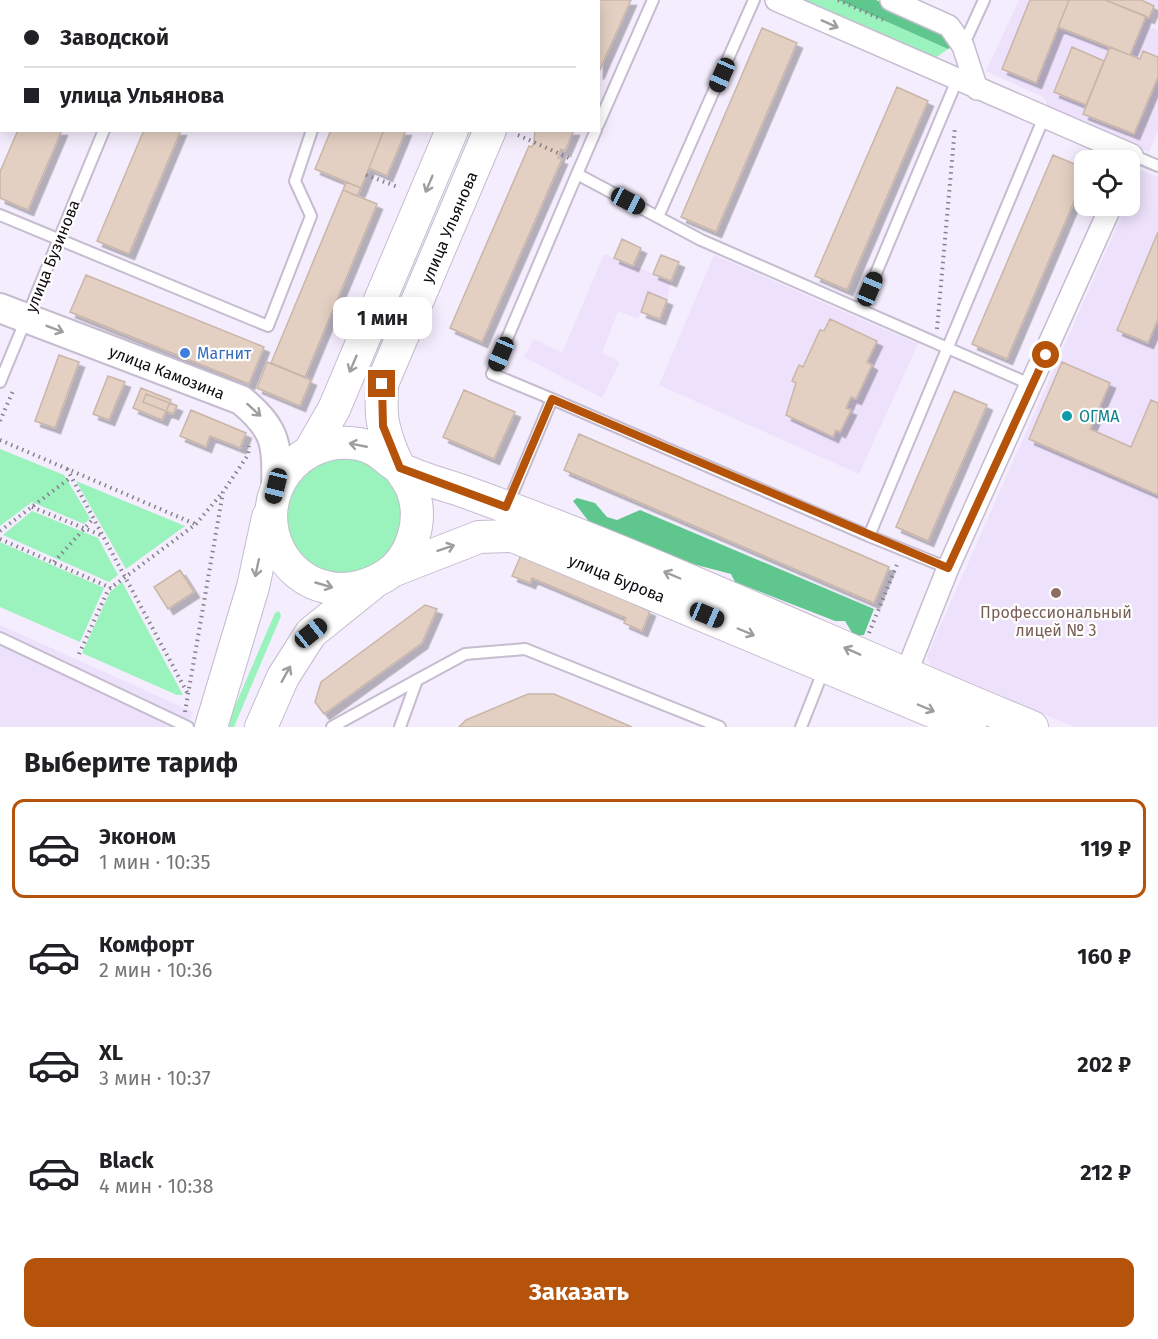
<!DOCTYPE html>
<html lang="ru">
<meta charset="utf-8">
<style>
:root{--surface:#fff;--page:#f2f2f2;--text:#202124;--muted:#757577;--line:#e0e0e0;--accent:#b45309}
body{margin:0;font-family:"Fira Sans",sans-serif;background:var(--page);color:var(--text);height:100vh;display:flex;flex-direction:column;font-size:22px;white-space:nowrap}
*{box-sizing:border-box;margin:0}
p{font-size:20px;color:var(--muted)}
.icon{flex:none;width:33px;height:33px;fill:none;stroke:currentColor;stroke-width:2;stroke-linecap:round;stroke-linejoin:round}
.map{position:relative;height:727px;overflow:hidden}
.details{display:flex;flex-direction:column;background:var(--surface);flex:1}
.details>*{flex:none}
.banner{position:absolute;left:0px;top:0px;width:600px;height:132px;box-shadow:0 3px 15px #0003;display:grid;align-content:center;height:132px;padding:0 24px;background:var(--surface)}
.tools{position:absolute;left:1074px;top:150px;display:grid;gap:12px}
.tools a{display:grid;place-items:center;width:66px;height:66px;border-radius:12px;background:var(--surface);box-shadow:0 3px 15px #0003;font-size:30px}
.end{position:absolute;width:27px;height:27px;margin:-14px;border:8px solid #b45309;background:#fff;box-shadow:0 0 0 3px #fff}
.from{border-radius:50%}
.bubble{position:absolute;height:42px;border-radius:12px;background:var(--surface);box-shadow:0 3px 15px #0003;font-size:20px;font-weight:700;line-height:42px;text-align:center}
.car{position:absolute;width:18px;height:36px;margin:-18px -9px;border-radius:8px;box-shadow:0 0 4px 2px #0007;background:linear-gradient(#222 24%,#8ab4d8 0 40%,#222 0 76%,#8ab4d8 0 86%,#222 0)}
.banner b{display:flex;align-items:center;gap:21px;height:57px;font-size:22px}
.banner b+b{border-top:2px solid var(--line)}
.banner i{width:15px;height:15px;background:var(--text)}
ul{padding:0;list-style:none}
li{display:flex;align-items:center;gap:18px;height:99px;margin:0 12px 9px;padding:0 12px;border:3px solid transparent;border-radius:12px}
li div{flex:1}
li b{display:block;font-size:22px}
li em{font-style:normal;font-weight:700}
li.on{border-color:var(--accent)}
li>.icon{width:54px;height:54px;stroke-width:1.5}
h2{padding:0 24px;font-size:27px;line-height:72px}
.action{display:flex;gap:12px;margin-top:auto;padding:12px 24px}
.action a{flex:1;height:69px;border-radius:12px;background:var(--accent);color:#fff;font-size:24px;font-weight:700;line-height:69px;text-align:center}
.map>svg:first-child{display:block}
.built{fill:#ede1fb}
.green{fill:#9af2bd}
.forest{fill:#5fc78e}
.building{fill:#e4d0c3;stroke:#c9b6a9;stroke-width:1.5;filter:url(#shadow)}
.lines{fill:none;stroke-linecap:round;stroke-linejoin:round}
.lane-casing{stroke:#c5bccf;stroke-width:14}
.street-casing{stroke:#c5bccf;stroke-width:24}
.secondary-casing{stroke:#c5bccf;stroke-width:32}
.primary-casing{stroke:#c5bccf;stroke-width:34}
.path{stroke:#85808b;stroke-width:4;stroke-dasharray:1.5 4.5;stroke-linecap:butt}
.lane{stroke:#fff;stroke-width:10}
.street{stroke:#fff;stroke-width:21}
.secondary{stroke:#fff;stroke-width:28}
.primary{stroke:#fff;stroke-width:32}
.oneway{stroke:#9f9da0}
.route{stroke:#b45309;stroke-width:8}
.shop-dot{fill:#3f7fe0;stroke:#fff;stroke-width:2}
.culture-dot{fill:#0f9aa8;stroke:#fff;stroke-width:2}
.education-dot{fill:#8d6e63;stroke:#fff;stroke-width:2}
.labels{text-anchor:middle;stroke-width:4.5;stroke-linejoin:round;paint-order:stroke}
.street-label{font-size:16px;fill:#0e0b11;stroke:#fff}
.shop-label{font-size:16px;fill:#366cbe;stroke:#fff;text-anchor:start}
.culture-label{font-size:16px;fill:#0d838f;stroke:#fff;text-anchor:start}
.education-label{font-size:16px;fill:#785e54;stroke:#fff}
</style>
<div class="map">
<svg width="1158" height="727" viewBox="0 0 1158 727">
<defs>
<filter id="shadow"><feDropShadow dx="5.5" dy="5.5" stdDeviation="0" flood-color="#0004"/></filter>
</defs>
<rect width="100%" height="100%" fill="#f4edfd"/>
<path class="built" d="M1019,0H1158V7L1154,9L1149,26L1158,30V130L1149,152L1048,108L1045,98L986,71Z
M1141,170L1158,177V727H1074L931,667L927,656L1126,206H1130V196Z
M604,254L671,281L667,300L648,293L638,319L618,311L602,353L620,362L602,398L524,357L534,339L562,353Z
M714,255L918,344L859,474L659,385Z
M0,625L193,712L186,727H0Z"/>
<path class="green" d="M791,0H838L948,49L930,62Z
M0,449L64,475L90,518L84,524L32,502L0,526Z
M285 516a58 58 0 1 1 116 0a58 58 0 1 1-116 0Z
M76,481L185,526L126,569Z
M32,511L98,538L118,575L109,582L3,535Z
M0,542L104,588L80,642L0,607Z
M122,582L183,695H177L82,653L110,592Z
M279,611L281,616L234,727H226L275,613Z"/>
<path class="forest" d="M838,0H876L946,31L955,45L948,49Z
M577,498L595,503L607,517L617,520L640,510L874,609L864,635L854,636L845,621H835L735,582L731,574L666,557L590,523L573,501Z"/>
<path class="building" d="M592,0H631L598,74V2Z
M1030,0H1069L1036,83L1002,69Z
M1069,0H1105L1146,16L1130,55L1058,27Z
M1105,0H1141L1154,6L1149,18Z
M762,28L797,43L716,232L681,217Z
M1072,47L1104,61L1086,105L1054,92Z
M1110,47L1140,59L1143,51L1158,57V77L1134,134L1083,114Z
M897,87L928,101L847,290L815,276Z
M18,130H62L28,210L0,198V172Z
M144,130H181L129,254L97,241Z
M331,130H384L361,188L315,169Z
M384,130H406L387,176L369,168Z
M535,130H574L565,151L561,149L558,158L562,159L482,342L450,328L529,146L532,147L534,142Z
M1053,155L1084,168V178L1007,359L972,344Z
M346,182L361,188L357,196L343,190Z
M343,190L377,204L305,377L271,363Z
M1158,232V319L1148,343L1117,330Z
M622,239L641,248L633,266L614,258Z
M661,255L679,262L671,281L653,274Z
M86,275L264,347L249,384L70,312Z
M648,292L667,300L660,319L641,312Z
M830,319L877,341L867,362L872,365L856,399L851,397L846,408L851,410L840,432L836,430L833,437L786,415L796,383L792,381L799,365L803,367L820,330L824,331Z
M59,355L79,362L55,428L35,421Z
M267,362L311,380L300,406L257,388Z
M1062,362L1110,383L1090,429L1131,447L1151,400L1158,403V495L1029,439Z
M108,376L125,382L109,420L93,414Z
M141,388L171,400L162,420L133,408Z
M464,390L515,412L494,459L443,437Z
M954,391L987,405L928,541L896,527Z
M146,394L177,406L173,414L143,402Z
M191,410L246,433L240,448L210,436L206,447L180,436Z
M579,434L889,567L874,603L564,470Z
M521,555L650,611L642,631L624,623L626,618L532,578L530,583L512,576Z
M180,570L194,592L168,609L154,587Z
M425,605L437,609L422,643L324,714L315,702L321,682Z
M528,694H554L632,727H459L466,720Z"/>
<g class="lines">
<g class="lane-casing">
<path id="lane" d="M125,0L128,2
M158,2V0
M403,2L404,0
M963,46L984,0
M598,125L653,0
M596,130L577,174L701,240L1032,385
M1132,155L1158,166
M0,215L268,326L311,216L295,181L312,130
M658,217L754,0
M861,309L957,80
M0,382L104,130
M552,399L869,536
M508,504L552,399L492,374L577,174
M948,568L869,536L1044,117
M0,638L188,727
M332,727L417,680
M400,727L417,680L465,654L525,649L720,727
M801,727L824,669"/>
</g>
<g class="street-casing">
<path id="street" d="M776,0L1132,155L1130,161
M891,0L949,26L963,46L977,89
M901,686L948,568L1111,206"/>
</g>
<g class="secondary-casing">
<path id="secondary" d="M0,308L241,400C275,428 278,443 276,486"/>
</g>
<g class="primary-casing">
<path id="primary" d="M506,2V0
M545,2V0
M490,130L382,384C382,398 380,413 384,427C387,440 393,455 399,467C403,475 409,481 412,489C424,519 413,558 385,576C367,587 347,592 326,587C306,583 288,568 279,550C252,495 298,433 359,444C377,447 387,461 401,469C419,478 441,484 460,490C654,559 841,649 1032,727
M311,449L334,409L452,130
M392,571L479,537L513,536L970,727
M211,727L253,587L268,517
M261,727L283,677L311,633L372,584"/>
</g>
<path class="path" d="M838,0L883,20
M312,2L314,0
M518,135L569,158
M366,175L398,187
M937,329L955,127
M0,421L13,391
M0,440L195,524
M67,469L189,696
M32,507L103,536
M0,531L70,478
M0,539L111,588
M54,562L93,519
M869,633L898,562
M79,654L108,590L196,524L222,493
M185,712L223,492L248,455L249,446"/>
<use href="#lane" class="lane"/>
<use href="#street" class="street"/>
<use href="#secondary" class="secondary"/>
<use href="#primary" class="primary"/>
</g>
<defs><path id="oneway-shaft" d="M-6 0H5M1.5-3L5.5 0L1.5 3" fill="none" stroke-width="1.6" stroke-linecap="round" stroke-linejoin="round" transform="scale(1.5)"/></defs>
<g class="oneway">
<use href="#oneway-shaft" transform="translate(830 24) rotate(24)"/>
<use href="#oneway-shaft" transform="translate(429 184) rotate(113)"/>
<use href="#oneway-shaft" transform="translate(55 329) rotate(21)"/>
<use href="#oneway-shaft" transform="translate(353 364) rotate(113)"/>
<use href="#oneway-shaft" transform="translate(254 410) rotate(42)"/>
<use href="#oneway-shaft" transform="translate(358 445) rotate(-169)"/>
<use href="#oneway-shaft" transform="translate(446 548) rotate(-19)"/>
<use href="#oneway-shaft" transform="translate(257 568) rotate(102)"/>
<use href="#oneway-shaft" transform="translate(672 575) rotate(-157)"/>
<use href="#oneway-shaft" transform="translate(324 585) rotate(16)"/>
<use href="#oneway-shaft" transform="translate(746 632) rotate(23)"/>
<use href="#oneway-shaft" transform="translate(852 651) rotate(-156)"/>
<use href="#oneway-shaft" transform="translate(286 674) rotate(-61)"/>
<use href="#oneway-shaft" transform="translate(926 708) rotate(23)"/>
</g>
<g class="lines">
<path class="route" d="M382,384L383,426L400,468L506,507L552,399L948,568L1046,355"/>
</g>
<circle class="shop-dot" cx="185" cy="353" r="6"/>
<circle class="culture-dot" cx="1067" cy="416" r="6"/>
<circle class="education-dot" cx="1056" cy="593" r="6"/>
<g class="labels">
<g class="street-label">
<text transform="translate(449 227) rotate(-67)" y="6">улица Ульянова</text>
<text transform="translate(52 256) rotate(-68)" y="6">улица Бузинова</text>
<text transform="translate(167 372) rotate(21)" y="6">улица Камозина</text>
<text transform="translate(617 578) rotate(22)" y="6">улица Бурова</text>
</g>
<g class="shop-label">
<text x="197" y="359">Магнит</text>
</g>
<g class="culture-label">
<text x="1079" y="422">ОГМА</text>
</g>
<g class="education-label">
<text x="1056" y="618">Профессиональный<tspan x="1056" dy="18">лицей № 3</tspan></text>
</g>
</g>
</svg>
<div class="tools">
<a><svg class="icon" aria-label="locate" viewBox="0 0 24 24"><circle cx="12" cy="12" r="6"/><path d="M12 2v4M12 18v4M2 12h4M18 12h4"/></svg></a>
</div>
<i class="end from" style="left:1046px;top:355px"></i>
<i class="end" style="left:382px;top:384px"></i>
<div class="bubble" style="left:333px;top:297px;width:99px">1 мин</div>
<i class="car" style="left:722px;top:75px;rotate:204deg"></i>
<i class="car" style="left:628px;top:201px;rotate:118deg"></i>
<i class="car" style="left:870px;top:289px;rotate:23deg"></i>
<i class="car" style="left:501px;top:354px;rotate:203deg"></i>
<i class="car" style="left:276px;top:486px;rotate:194deg"></i>
<i class="car" style="left:707px;top:615px;rotate:113deg"></i>
<i class="car" style="left:311px;top:633px;rotate:51deg"></i>
<div class="banner">
<b><i class="from"></i>Заводской</b>
<b><i></i>улица Ульянова</b>
</div>
</div>
<section class="details">
<h2>Выберите тариф</h2>
<ul>
<li class="on"><svg class="icon" aria-label="car" viewBox="0 0 24 24"><path d="M5 17H2v-5l4-1 3-4h7l3 4 3 1v5h-3M9 17h6M6 11h13"/><circle cx="7" cy="17" r="2"/><circle cx="17" cy="17" r="2"/></svg><div><b>Эконом</b><p>1 мин · 10:35</p></div><em>119 ₽</em></li>
<li><svg class="icon" aria-label="car" viewBox="0 0 24 24"><path d="M5 17H2v-5l4-1 3-4h7l3 4 3 1v5h-3M9 17h6M6 11h13"/><circle cx="7" cy="17" r="2"/><circle cx="17" cy="17" r="2"/></svg><div><b>Комфорт</b><p>2 мин · 10:36</p></div><em>160 ₽</em></li>
<li><svg class="icon" aria-label="car" viewBox="0 0 24 24"><path d="M5 17H2v-5l4-1 3-4h7l3 4 3 1v5h-3M9 17h6M6 11h13"/><circle cx="7" cy="17" r="2"/><circle cx="17" cy="17" r="2"/></svg><div><b>XL</b><p>3 мин · 10:37</p></div><em>202 ₽</em></li>
<li><svg class="icon" aria-label="car" viewBox="0 0 24 24"><path d="M5 17H2v-5l4-1 3-4h7l3 4 3 1v5h-3M9 17h6M6 11h13"/><circle cx="7" cy="17" r="2"/><circle cx="17" cy="17" r="2"/></svg><div><b>Black</b><p>4 мин · 10:38</p></div><em>212 ₽</em></li>
</ul>
<div class="action"><a>Заказать</a></div>
</section>
